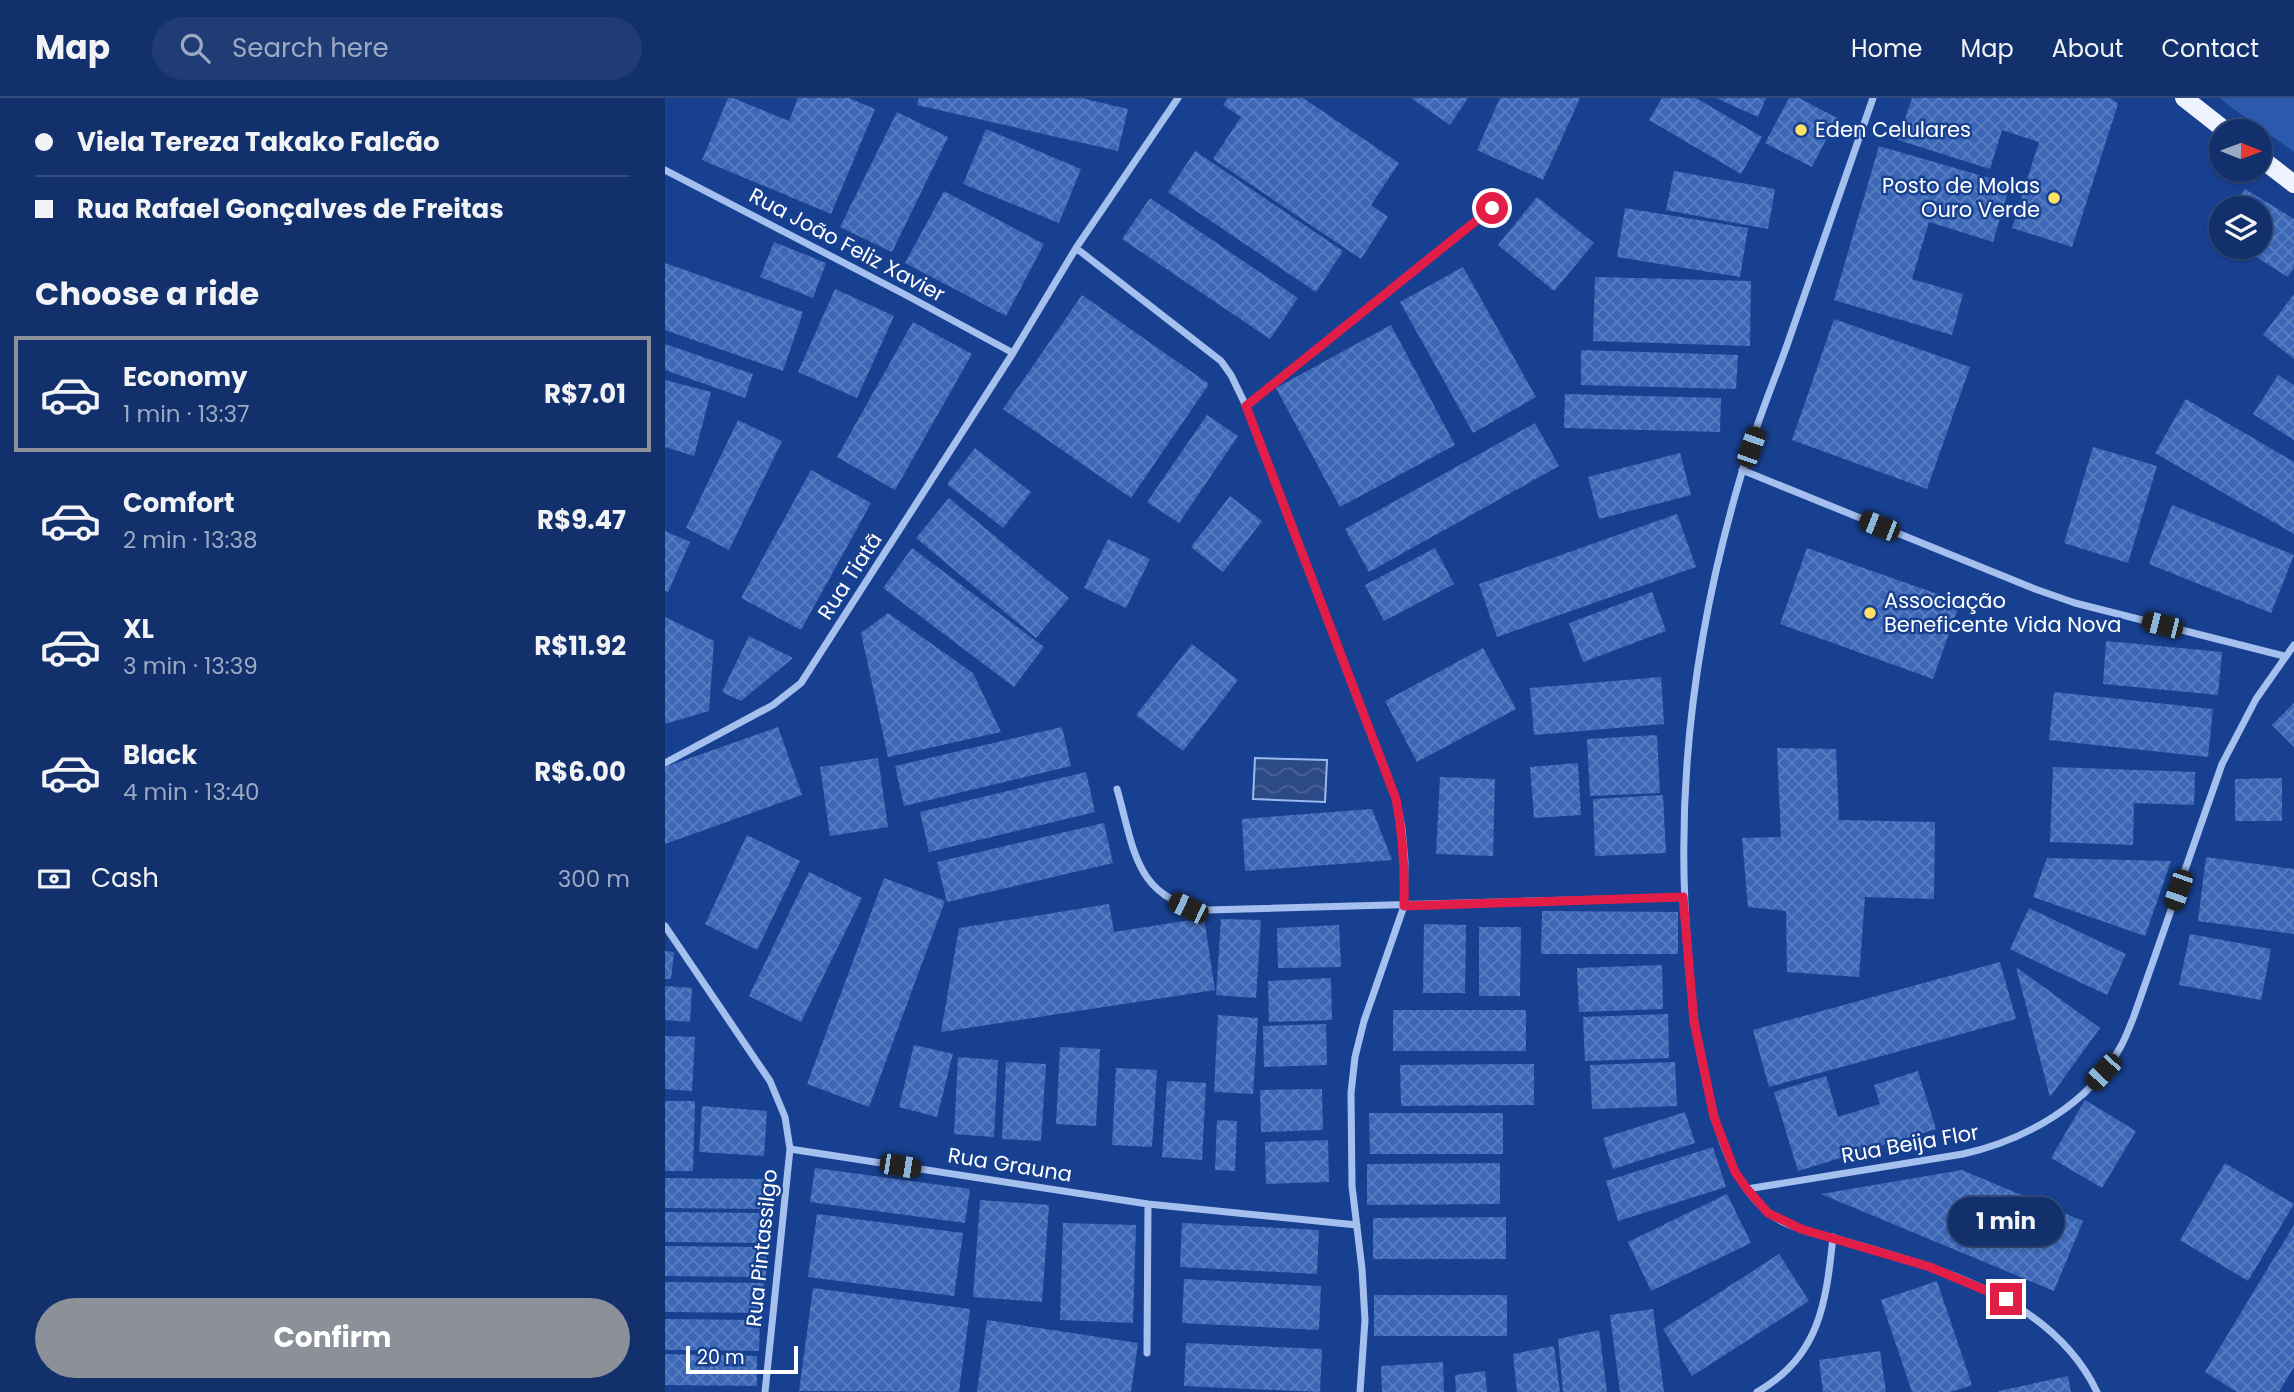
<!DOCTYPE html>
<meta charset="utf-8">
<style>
:root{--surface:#12306c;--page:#1f3c74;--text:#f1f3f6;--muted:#9ca9c2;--line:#314b7f;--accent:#8c9099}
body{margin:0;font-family:Poppins,sans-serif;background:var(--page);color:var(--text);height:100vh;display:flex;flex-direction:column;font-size:26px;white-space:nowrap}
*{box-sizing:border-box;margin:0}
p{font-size:23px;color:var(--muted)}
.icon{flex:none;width:38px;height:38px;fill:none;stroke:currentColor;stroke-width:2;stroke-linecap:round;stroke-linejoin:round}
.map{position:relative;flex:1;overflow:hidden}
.side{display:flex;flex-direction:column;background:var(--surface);width:665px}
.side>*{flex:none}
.guide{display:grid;align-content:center;height:154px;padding:0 35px;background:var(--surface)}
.needle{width:46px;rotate:91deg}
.buttons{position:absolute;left:1544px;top:21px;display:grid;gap:14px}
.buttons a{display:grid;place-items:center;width:63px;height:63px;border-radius:50%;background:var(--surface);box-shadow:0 2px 5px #0004,0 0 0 2px var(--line);font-size:35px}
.scale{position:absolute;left:21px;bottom:18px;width:112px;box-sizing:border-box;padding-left:7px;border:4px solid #fff;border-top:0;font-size:19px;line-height:24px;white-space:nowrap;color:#fff;-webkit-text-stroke:5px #184090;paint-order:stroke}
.end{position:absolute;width:32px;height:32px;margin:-16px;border:9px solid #e11d48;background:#fff;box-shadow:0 0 0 4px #fff}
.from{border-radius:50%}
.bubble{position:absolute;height:49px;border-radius:24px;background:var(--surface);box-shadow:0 2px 5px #0004,0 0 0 2px var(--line);font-size:23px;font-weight:700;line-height:49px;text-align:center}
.car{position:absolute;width:21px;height:42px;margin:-21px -10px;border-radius:9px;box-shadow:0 0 5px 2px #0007;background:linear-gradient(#222 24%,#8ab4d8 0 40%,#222 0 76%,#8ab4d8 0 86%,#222 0)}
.guide b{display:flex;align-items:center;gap:24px;height:66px;font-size:26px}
.guide b+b{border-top:2px solid var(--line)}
.guide i{width:18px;height:18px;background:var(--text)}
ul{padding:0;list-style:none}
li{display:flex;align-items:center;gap:21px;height:116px;margin:0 14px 10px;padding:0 21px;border:4px solid transparent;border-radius:0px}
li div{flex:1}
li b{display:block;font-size:26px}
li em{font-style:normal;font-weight:700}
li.current{border-color:var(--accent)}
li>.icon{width:63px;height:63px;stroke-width:1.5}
h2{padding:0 35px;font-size:32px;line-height:84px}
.pay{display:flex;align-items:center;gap:18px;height:77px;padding:0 35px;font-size:26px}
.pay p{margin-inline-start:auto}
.cta{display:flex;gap:14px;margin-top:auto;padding:14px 35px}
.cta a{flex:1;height:80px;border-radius:42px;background:var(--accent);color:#fff;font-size:28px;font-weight:700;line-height:80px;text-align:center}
header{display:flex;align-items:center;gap:42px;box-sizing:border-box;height:98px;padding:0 35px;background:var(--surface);border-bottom:2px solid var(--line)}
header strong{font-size:33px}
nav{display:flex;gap:38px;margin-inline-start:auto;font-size:24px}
.search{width:490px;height:63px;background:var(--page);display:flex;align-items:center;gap:18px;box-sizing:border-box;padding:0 24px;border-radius:38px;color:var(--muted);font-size:26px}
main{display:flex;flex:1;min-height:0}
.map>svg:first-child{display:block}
.green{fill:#2a59ae}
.water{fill:url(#water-waves);stroke:#98b9f2;stroke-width:2}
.building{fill:url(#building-cross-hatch)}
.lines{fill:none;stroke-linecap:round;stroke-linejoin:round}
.minor{stroke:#a5c0ef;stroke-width:7}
.primary{stroke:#eef3ff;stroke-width:18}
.route{stroke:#e11d48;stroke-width:9}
.poi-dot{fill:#ffe164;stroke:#184090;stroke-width:2.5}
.labels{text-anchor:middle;stroke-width:5;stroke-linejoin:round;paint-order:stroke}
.poi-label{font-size:21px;fill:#fff;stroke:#184090;text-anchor:start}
.street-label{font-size:21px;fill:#fff;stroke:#184090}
</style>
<header>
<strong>Map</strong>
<div class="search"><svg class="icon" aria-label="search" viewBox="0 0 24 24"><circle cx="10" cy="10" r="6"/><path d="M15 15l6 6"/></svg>Search here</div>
<nav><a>Home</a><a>Map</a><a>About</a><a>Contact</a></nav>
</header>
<main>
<section class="side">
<div class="guide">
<b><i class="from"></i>Viela Tereza Takako Falcão</b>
<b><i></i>Rua Rafael Gonçalves de Freitas</b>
</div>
<h2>Choose a ride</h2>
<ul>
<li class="current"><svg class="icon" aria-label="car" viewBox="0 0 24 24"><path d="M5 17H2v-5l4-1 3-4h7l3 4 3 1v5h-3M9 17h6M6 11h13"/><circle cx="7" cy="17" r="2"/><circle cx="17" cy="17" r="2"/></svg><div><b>Economy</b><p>1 min · 13:37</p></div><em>R$7.01</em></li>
<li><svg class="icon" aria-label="car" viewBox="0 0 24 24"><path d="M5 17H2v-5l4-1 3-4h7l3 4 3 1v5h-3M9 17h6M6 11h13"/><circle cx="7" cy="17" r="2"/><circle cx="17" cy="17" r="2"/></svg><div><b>Comfort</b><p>2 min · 13:38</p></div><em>R$9.47</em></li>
<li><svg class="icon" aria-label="car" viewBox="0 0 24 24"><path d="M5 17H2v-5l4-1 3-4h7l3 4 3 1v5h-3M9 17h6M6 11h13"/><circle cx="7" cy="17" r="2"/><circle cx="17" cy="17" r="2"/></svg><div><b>XL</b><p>3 min · 13:39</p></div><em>R$11.92</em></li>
<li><svg class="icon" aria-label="car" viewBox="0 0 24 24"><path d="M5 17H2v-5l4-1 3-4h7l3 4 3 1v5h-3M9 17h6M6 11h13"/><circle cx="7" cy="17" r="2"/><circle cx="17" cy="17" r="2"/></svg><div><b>Black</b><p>4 min · 13:40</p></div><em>R$6.00</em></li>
</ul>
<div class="pay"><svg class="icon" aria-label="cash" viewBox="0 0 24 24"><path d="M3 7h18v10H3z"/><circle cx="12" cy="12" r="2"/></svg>Cash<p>300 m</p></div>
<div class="cta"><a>Confirm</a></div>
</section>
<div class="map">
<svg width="1629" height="1294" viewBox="0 0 1629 1294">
<defs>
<pattern id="water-waves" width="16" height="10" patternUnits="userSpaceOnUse" patternTransform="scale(1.75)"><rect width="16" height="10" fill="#2c4a86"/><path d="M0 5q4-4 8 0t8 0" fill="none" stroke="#4c6598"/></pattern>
<pattern id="building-cross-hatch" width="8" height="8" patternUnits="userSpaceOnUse" patternTransform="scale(1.75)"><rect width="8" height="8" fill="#3c67b6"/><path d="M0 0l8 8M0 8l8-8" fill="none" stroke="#597ec1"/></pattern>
</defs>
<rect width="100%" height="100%" fill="#184090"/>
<path class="green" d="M1555,0H1629V54L1563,7Z"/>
<path class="water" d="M590,660L662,662L660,704L588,701Z"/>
<path class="building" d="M63,0H68L124,23L133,0H184L210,11L166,116L37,62Z
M254,0H416L463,11L453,53L252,7Z
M563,0H638L734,65L706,107L723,119L696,161L548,61L576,19L558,7Z
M746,0H803L785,27Z
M835,0H915L878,82L812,52Z
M997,0H1031L1097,39L1076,76L984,22Z
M1051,0H1101L1093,19Z
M1124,0H1134L1172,20L1147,69L1100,45Z
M1247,0H1446L1453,6L1407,149L1347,130L1374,44L1337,32L1325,71L1233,42Z
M232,14L283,39L227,154L175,129Z
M321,31L416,71L394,125L298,86Z
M1214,48L1345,86L1328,144L1264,124L1247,181L1298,196L1287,237L1169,202Z
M530,53L678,153L651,194L503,94Z
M1009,73L1110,91L1103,131L1001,112Z
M1580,91L1629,121V169L1623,179L1575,149H1594V110H1568Z
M279,93L379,146L341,218L240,165Z
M872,99L929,145L889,193L833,147Z
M485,100L633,200L605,241L457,141Z
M960,110L1083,130L1075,179L952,159Z
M109,144L161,165L148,200L95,179Z
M0,165L138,214L118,273L0,232Z
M798,169L871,299L808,335L735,204Z
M930,179L1086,183L1085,248L928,243Z
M170,191L229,218L192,300L133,274Z
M1629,196V261L1598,237Z
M417,197L544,286L466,400L338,311Z
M1169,221L1305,269L1262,391L1127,342Z
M248,224L307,256L230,392L172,359Z
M726,227L790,347L675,409L611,290Z
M0,246L88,276L80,300L0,272Z
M916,252L1073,257L1071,291L916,287Z
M1613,277L1629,287V342L1588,316Z
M0,282L46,294L29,358L0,349Z
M900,296L1056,300L1055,334L899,330Z
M1521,301L1629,364V436L1490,355Z
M542,317L573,338L514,425L482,404Z
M73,322L117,343L64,452L21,430Z
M870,325L894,368L704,474L680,431Z
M1428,349L1492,368L1463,465L1399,445Z
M310,350L366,394L338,430L282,386Z
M1015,355L1026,397L934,421L923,379Z
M146,372L206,405L136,532L76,500Z
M565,398L597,423L558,474L526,449Z
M284,400L404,500L371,540L251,440Z
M1507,407L1629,457L1606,515L1484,466Z
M1012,416L1031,469L832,539L814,486Z
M0,433L25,444L3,494L0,493Z
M443,441L485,461L461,510L419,490Z
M247,450L379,549L349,589L218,490Z
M770,450L789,486L719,523L700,487Z
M1142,450L1295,504L1268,581L1115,526Z
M987,494L1001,533L918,564L904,525Z
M223,515L308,575L336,634L223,659L196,535Z
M0,519L49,543L44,613L0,626Z
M84,538L128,560L76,603L57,594Z
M1441,543L1557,554L1553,597L1438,586Z
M527,546L573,582L518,653L471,617Z
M818,550L851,611L752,664L720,603Z
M996,579L999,626L869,637L865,590Z
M1389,594L1548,611L1543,659L1384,642Z
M1629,605V649L1607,627Z
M113,629L137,697L0,746V669Z
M397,629L406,668L239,708L230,668Z
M992,637L995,695L925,698L922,641Z
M1112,650L1171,651L1174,722L1270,724L1269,801L1200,799L1194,879L1122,874L1121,813L1083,809L1077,740L1116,739Z
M213,660L223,729L165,738L155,669Z
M913,665L916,717L869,720L865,669Z
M1388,669L1530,674L1529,707L1469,705L1468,747L1385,744Z
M421,674L430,714L264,754L255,714Z
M775,679L830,681L828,758L771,756Z
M1617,680V723H1570V681Z
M998,697L1001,755L930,758L928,701Z
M707,711L727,762L580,773L577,721Z
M439,725L448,765L282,804L272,764Z
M82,737L135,763L92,852L40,826Z
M1541,759L1629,771V836L1533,823Z
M1382,760L1506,763L1480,838L1368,799Z
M144,774L197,800L136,924L84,898Z
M219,780L280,803L204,1009L142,986Z
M444,806L449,834L539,820L550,892L276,934L294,830Z
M1364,810L1461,856L1442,897L1345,851Z
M877,813L1013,814V856H876Z
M556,821L596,822L591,900L551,897Z
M759,826L801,827L800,895H758Z
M674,827L676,869L613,870L612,830Z
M814,829H856L855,898H814Z
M1525,836L1606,851L1596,902L1514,887Z
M0,853L9,854L6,881H0Z
M1335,864L1351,921L1104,989L1088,932Z
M997,867L998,911L914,914L912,870Z
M1351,869L1435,930L1385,999Z
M666,880L667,922L604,924L603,883Z
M0,888L27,890L25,924L0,922Z
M728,912H861V953H728Z
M1003,916L1004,960L920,963L918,919Z
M553,917L593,920L588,996L549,994Z
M661,926L662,967L599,969L598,928Z
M0,938L30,939L27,993L0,991Z
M249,947L288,956L272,1019L234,1009Z
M395,949L435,951L431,1028L391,1026Z
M293,959L333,962L329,1039L289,1036Z
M341,964L381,966L376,1043L337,1041Z
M1010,964L1012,1008L927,1011L925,967Z
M869,966V1007L736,1008L735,967Z
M451,970L492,972L487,1049L447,1047Z
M1253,973L1271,1031L1133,1073L1109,994L1161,978L1173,1019L1215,1006L1209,987Z
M502,983L541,985L537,1062L497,1059Z
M657,991L658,1032L596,1034L595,992Z
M1420,1002L1471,1033L1437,1090L1386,1060Z
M0,1003H30L28,1073H0Z
M37,1008L102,1013L99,1058L34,1054Z
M1020,1014L1030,1045L948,1071L938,1040Z
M704,1015H838V1056H705Z
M552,1022L572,1023L570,1073L550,1072Z
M663,1042L664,1084L601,1086L600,1044Z
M1048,1049L1061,1089L953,1123L941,1083Z
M835,1065V1106L702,1107V1066Z
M1560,1065L1629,1106L1583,1183L1515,1142Z
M150,1070L305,1091L300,1125L145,1104Z
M1297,1072L1418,1123L1389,1193L1156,1096Z
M0,1080L104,1081V1111L0,1110Z
M1062,1096L1086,1145L986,1193L963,1144Z
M315,1102L384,1107L377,1204L308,1199Z
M0,1114L106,1115V1145L0,1144Z
M152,1116L298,1135L289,1198L143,1179Z
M841,1119V1161H708V1120Z
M398,1125L471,1127L468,1225L395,1222Z
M517,1125L654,1132L652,1176L515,1169Z
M1629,1127V1269L1614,1294H1572L1540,1274Z
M0,1148L101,1149V1179L0,1178Z
M1114,1156L1144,1203L1027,1278L998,1231Z
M519,1181L656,1188L654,1232L517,1225Z
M1272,1183L1307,1287L1286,1294H1247L1216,1202Z
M0,1184L99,1185V1215L0,1214Z
M148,1190L305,1211L294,1294L134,1293Z
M709,1197H842V1238H709Z
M988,1211L999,1294H955L945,1217Z
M0,1221L95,1222L94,1253L0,1252Z
M322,1222L473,1245L466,1294H312Z
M934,1232L942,1294H898L893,1241Z
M521,1245L657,1251L655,1294L519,1288Z
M889,1248L895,1294H852L848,1256Z
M1215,1253L1221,1294H1158L1154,1262Z
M0,1256L92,1258V1288L0,1287Z
M778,1264L779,1294H717L716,1268Z
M820,1273L822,1294H791L790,1277Z
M1403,1278L1406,1294H1334V1293Z"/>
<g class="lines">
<path class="minor" d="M1208,0C1179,83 1150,166 1121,250C1106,291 1089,332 1077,374C1031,528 1009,690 1023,851C1026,887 1028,923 1036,959C1047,1012 1058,1075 1101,1113C1120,1130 1150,1134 1173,1141C1268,1169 1386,1197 1432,1294
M0,72L239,196L348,255
M411,150L556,263L566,277L581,308L731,701L737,730L740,764L739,808L699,923L690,959L686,995L687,1088L697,1171L700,1222L695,1294
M581,308L827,110
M1077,372L1370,491L1410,505L1619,558
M0,665L108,607L136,585L348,255L411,150L513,0
M452,691C469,750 470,803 543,812L1018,799
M0,828L105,983L120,1019L125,1051L483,1106L692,1127
M1082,1091L1298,1056C1360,1042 1424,1007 1456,948C1461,939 1465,928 1469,918L1557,666L1591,601L1629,547
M482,1255L483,1106
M100,1294L125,1051
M1092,1294C1155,1259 1161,1204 1168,1139"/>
<path class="primary" d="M1519,0L1561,33
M1594,59L1629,86"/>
</g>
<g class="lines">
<path class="route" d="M827,110L581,308L731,701C738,737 740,771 739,808L1018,799L1029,924L1049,1019L1070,1074L1082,1091L1103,1115L1136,1131L1265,1169L1341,1201"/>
</g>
<g class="poi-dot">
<circle cx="1136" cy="32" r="7"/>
<circle cx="1389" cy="100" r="7"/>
<circle cx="1205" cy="515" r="7"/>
</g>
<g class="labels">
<g class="poi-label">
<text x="1150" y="39">Eden Celulares</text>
<text x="1375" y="95" text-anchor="end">Posto de Molas<tspan x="1375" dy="24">Ouro Verde</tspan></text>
<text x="1219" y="510">Associação<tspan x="1219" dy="24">Beneficente Vida Nova</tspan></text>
</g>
<g class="street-label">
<text transform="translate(182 147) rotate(28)" y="7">Rua João Feliz Xavier</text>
<text transform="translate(185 478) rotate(-57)" y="7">Rua Tiatã</text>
<text transform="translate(1245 1046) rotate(-10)" y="7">Rua Beija Flor</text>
<text transform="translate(345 1067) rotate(9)" y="7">Rua Grauna</text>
<text transform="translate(97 1150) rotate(-84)" y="7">Rua Pintassilgo</text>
</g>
</g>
</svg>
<div class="buttons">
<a><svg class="needle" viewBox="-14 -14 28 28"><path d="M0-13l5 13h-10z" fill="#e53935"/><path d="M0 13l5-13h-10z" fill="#9ca9c2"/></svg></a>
<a><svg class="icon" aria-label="layers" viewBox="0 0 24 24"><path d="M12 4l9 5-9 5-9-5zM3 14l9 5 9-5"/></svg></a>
</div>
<div class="scale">20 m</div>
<i class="end from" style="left:827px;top:110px"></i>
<i class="end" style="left:1341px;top:1201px"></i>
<div class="bubble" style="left:1283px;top:1099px;width:116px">1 min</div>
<i class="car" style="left:1086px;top:349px;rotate:19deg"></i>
<i class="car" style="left:1214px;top:428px;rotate:292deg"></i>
<i class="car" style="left:1497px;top:527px;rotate:284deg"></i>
<i class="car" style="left:1513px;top:792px;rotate:199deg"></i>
<i class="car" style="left:523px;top:810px;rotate:296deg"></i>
<i class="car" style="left:1438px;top:974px;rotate:223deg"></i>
<i class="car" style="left:235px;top:1068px;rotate:99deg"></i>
</div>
</main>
